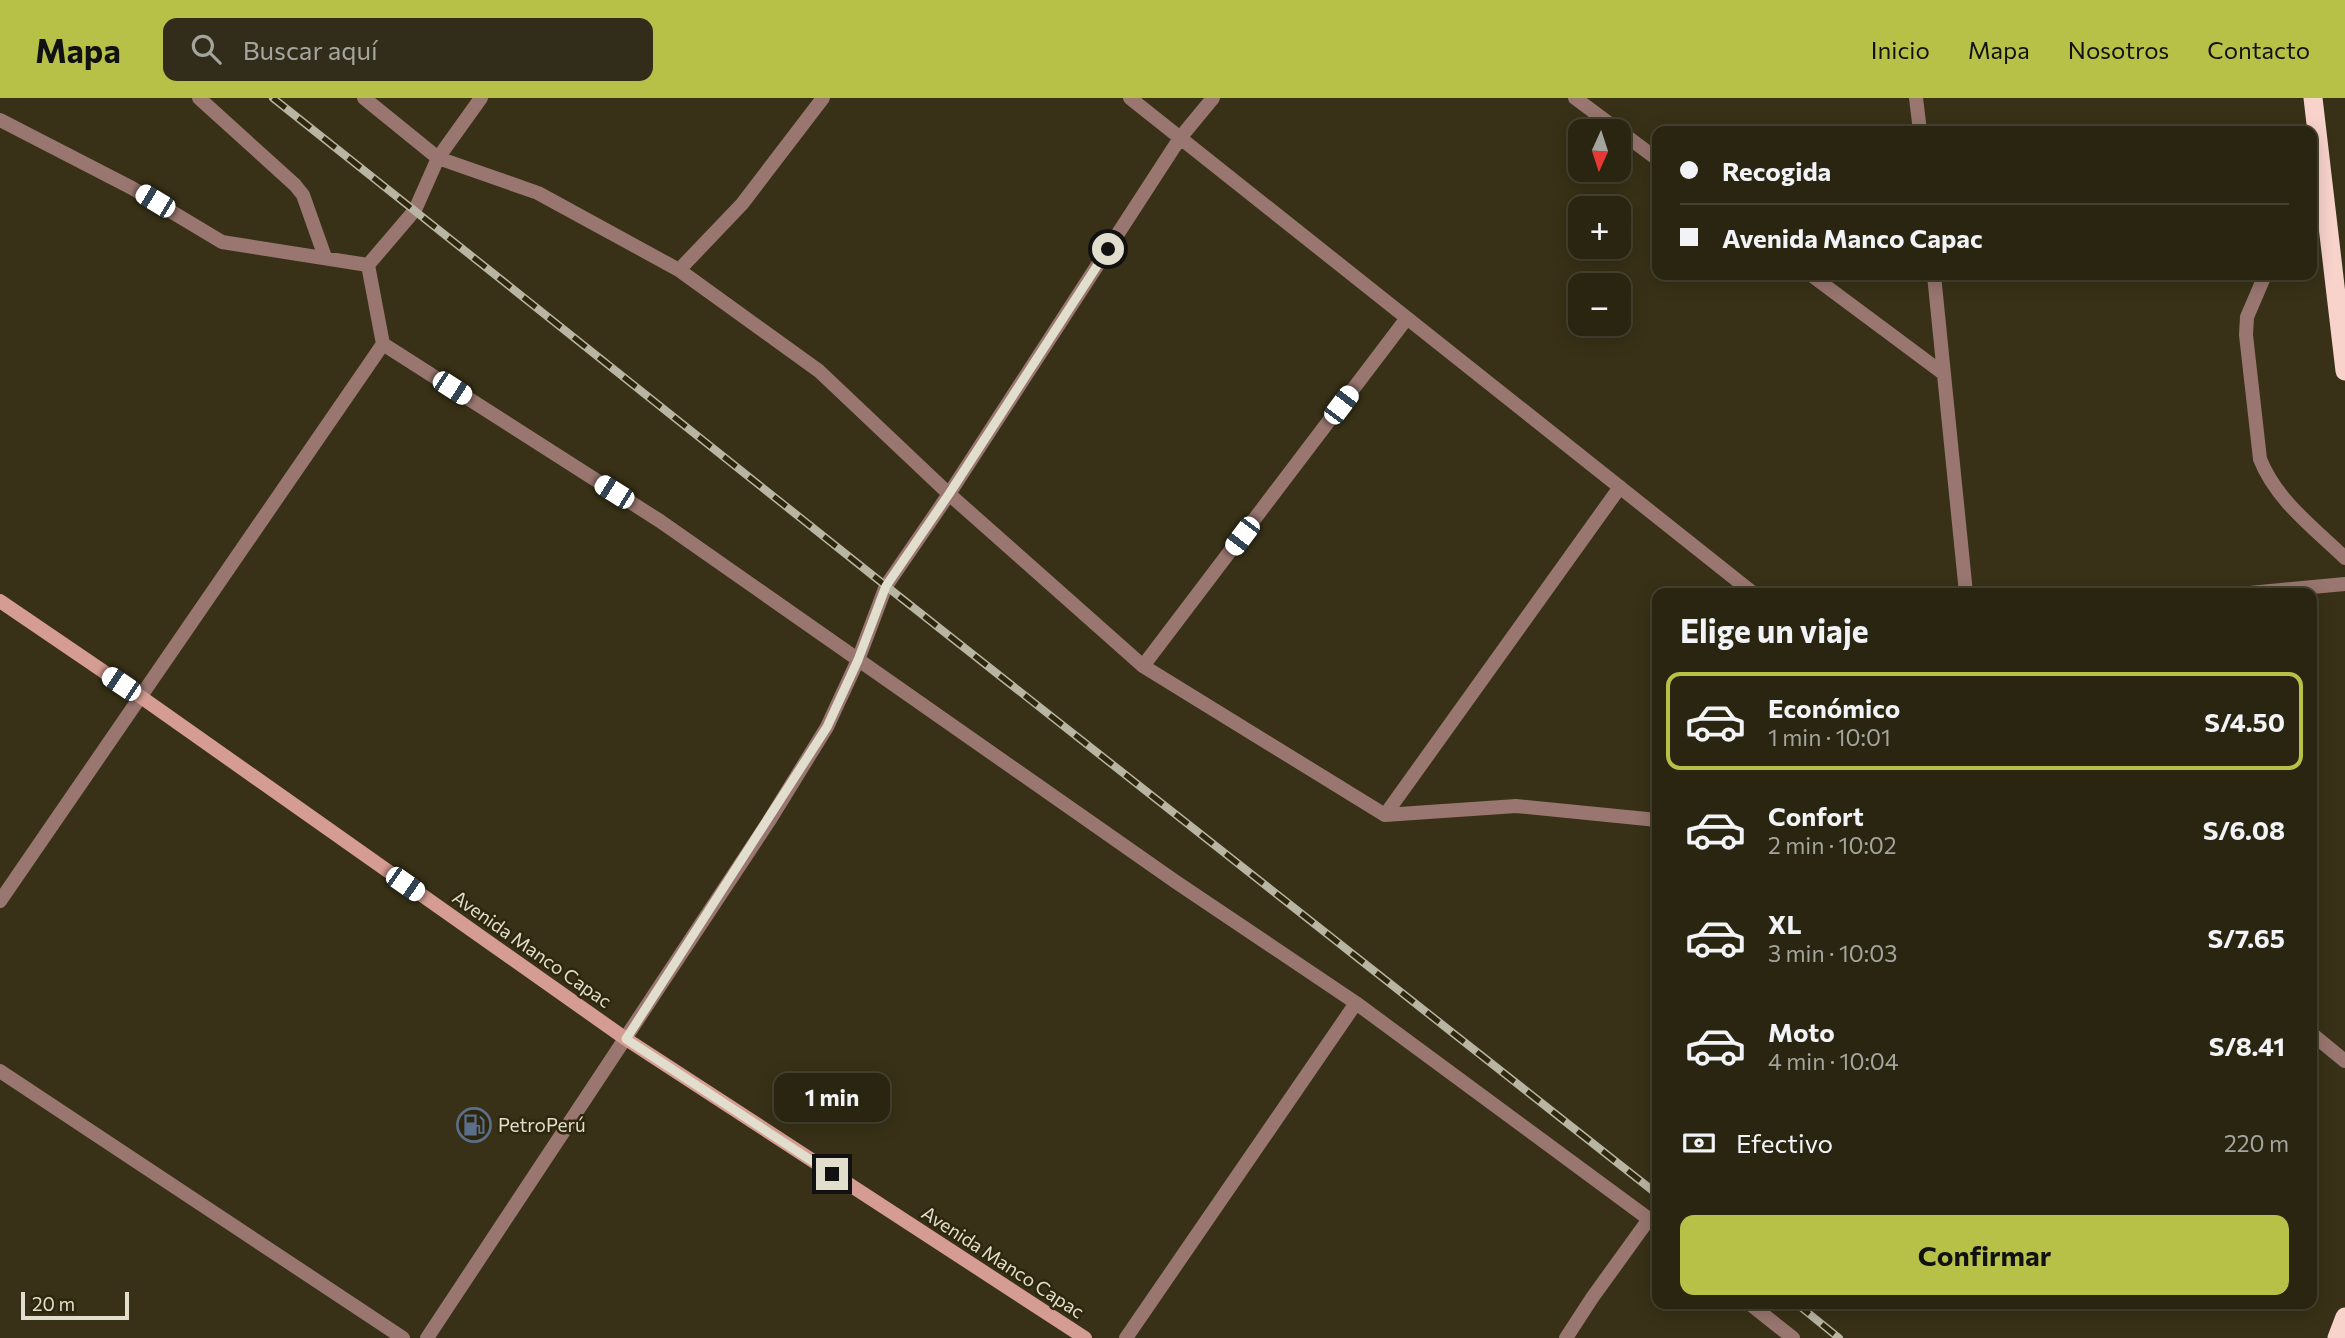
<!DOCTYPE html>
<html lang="es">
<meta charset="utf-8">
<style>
:root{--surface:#2a2511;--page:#322d1a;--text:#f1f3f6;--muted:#a5a59f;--line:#464231;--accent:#b8c147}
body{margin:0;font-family:Commissioner,sans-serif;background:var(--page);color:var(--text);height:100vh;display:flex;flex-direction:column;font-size:26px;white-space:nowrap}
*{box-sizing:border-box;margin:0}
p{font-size:23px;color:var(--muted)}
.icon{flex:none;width:38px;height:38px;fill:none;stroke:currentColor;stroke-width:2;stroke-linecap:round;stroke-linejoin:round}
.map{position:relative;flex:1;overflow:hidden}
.panel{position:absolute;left:1652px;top:490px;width:665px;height:721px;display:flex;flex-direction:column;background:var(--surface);border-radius:14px;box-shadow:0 4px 18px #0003,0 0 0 2px var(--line)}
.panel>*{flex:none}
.guide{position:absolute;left:1652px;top:28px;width:665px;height:154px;border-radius:14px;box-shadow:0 4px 18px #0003,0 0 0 2px var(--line);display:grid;align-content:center;height:154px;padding:0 28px;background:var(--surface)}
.needle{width:46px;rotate:183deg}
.fabs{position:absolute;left:1568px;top:21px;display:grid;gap:14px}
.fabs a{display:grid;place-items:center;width:63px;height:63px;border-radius:14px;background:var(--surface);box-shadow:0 4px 18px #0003,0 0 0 2px var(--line);font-size:35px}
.scale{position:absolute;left:21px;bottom:18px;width:108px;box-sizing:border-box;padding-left:7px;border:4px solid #e1dece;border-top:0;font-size:19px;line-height:24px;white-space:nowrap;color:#e1dece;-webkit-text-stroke:5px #2e270d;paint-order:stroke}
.end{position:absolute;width:32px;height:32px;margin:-16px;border:9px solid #e1dece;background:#111;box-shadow:0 0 0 4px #111}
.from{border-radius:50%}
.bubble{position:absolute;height:49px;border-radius:14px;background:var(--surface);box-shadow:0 4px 18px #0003,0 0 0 2px var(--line);font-size:23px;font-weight:700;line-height:49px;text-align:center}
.car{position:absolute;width:21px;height:42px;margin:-21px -10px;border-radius:9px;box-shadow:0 0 5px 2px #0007;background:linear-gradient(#fff 24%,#345 0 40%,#fff 0 76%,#345 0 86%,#fff 0)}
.guide b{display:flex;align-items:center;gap:24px;height:66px;font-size:26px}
.guide b+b{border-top:2px solid var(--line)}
.guide i{width:18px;height:18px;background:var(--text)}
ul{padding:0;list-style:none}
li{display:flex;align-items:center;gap:21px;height:98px;margin:0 14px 10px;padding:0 14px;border:4px solid transparent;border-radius:14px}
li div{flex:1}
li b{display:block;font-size:26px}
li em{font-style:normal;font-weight:700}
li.current{border-color:var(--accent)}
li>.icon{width:63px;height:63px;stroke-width:1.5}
h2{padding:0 28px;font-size:32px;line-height:84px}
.pay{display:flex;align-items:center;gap:18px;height:77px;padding:0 28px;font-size:26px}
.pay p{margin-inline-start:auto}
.button{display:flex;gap:14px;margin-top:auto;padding:14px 28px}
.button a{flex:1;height:80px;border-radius:14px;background:var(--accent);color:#111;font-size:28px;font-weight:700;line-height:80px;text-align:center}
header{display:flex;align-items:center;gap:42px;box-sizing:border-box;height:98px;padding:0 35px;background:var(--accent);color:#111}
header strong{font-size:33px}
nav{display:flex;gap:38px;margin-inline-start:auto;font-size:24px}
.search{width:490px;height:63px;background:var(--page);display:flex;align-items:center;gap:18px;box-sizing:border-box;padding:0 24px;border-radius:14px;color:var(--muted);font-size:26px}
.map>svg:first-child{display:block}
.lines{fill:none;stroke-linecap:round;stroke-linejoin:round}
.service{stroke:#997670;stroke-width:14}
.minor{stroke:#997670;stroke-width:14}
.secondary{stroke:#d49c92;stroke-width:14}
.trunk{stroke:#f8d3cc;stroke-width:19}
.rail-casing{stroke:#b9b5a3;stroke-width:8}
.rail{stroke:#2e270d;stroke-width:5;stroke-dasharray:16;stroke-linecap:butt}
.route{stroke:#e1dece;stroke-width:9}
.labels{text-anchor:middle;stroke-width:5;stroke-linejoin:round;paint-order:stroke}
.street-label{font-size:19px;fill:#e1dece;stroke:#2e270d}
.poi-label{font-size:19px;fill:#e1dece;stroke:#2e270d;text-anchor:start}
</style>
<header>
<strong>Mapa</strong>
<div class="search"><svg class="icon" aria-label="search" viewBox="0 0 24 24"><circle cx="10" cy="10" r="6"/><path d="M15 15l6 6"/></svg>Buscar aquí</div>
<nav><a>Inicio</a><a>Mapa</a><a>Nosotros</a><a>Contacto</a></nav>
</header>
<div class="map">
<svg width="2345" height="1240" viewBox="0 0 2345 1240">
<rect width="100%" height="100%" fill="#383117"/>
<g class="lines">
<path class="service" d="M2265,177L2247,219L2246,237L2260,361C2276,402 2314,430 2345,460"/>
<path class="minor" d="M199,0L295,87L303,97L325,159
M364,0L438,60L538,95L679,172L819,273L949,396L1143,568L1385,717L1516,708L1657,722
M1130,0L1753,495
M1575,0L1657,61
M1916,0L1920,33
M0,22L132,90L222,144L368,167
M679,172L742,106L823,0
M1811,177L1944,276
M1934,177L1966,495
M383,246L660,423L1176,784L1356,905L1657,1127
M2250,495L2345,486
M1143,568L1407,220
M1385,717L1620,389
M0,803L383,246L368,167L415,112L438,60L481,0
M2312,936L2345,963
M0,973L403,1240
M1750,1206L1793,1240
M427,1240L769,723L827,629L858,562L886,488L949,396L1180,40L1213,0
M1126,1240L1356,905
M1566,1240L1592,1200L1649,1121"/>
<path class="secondary" d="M0,503L141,599L626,941L1085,1240"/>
<path class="trunk" d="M2313,0L2345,273
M2337,1240L2345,1219"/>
<g class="rail-casing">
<path id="rail" d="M273,0L886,488L1657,1096
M1797,1206L1839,1240"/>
</g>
<use href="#rail" class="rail"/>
</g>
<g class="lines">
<path class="route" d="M832,1076L626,941L827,629L858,562L886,488L949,396L1108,151"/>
</g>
<defs>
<g id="fuel-ring" transform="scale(1.75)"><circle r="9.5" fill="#2e270d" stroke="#5c6f8a" stroke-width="1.5"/><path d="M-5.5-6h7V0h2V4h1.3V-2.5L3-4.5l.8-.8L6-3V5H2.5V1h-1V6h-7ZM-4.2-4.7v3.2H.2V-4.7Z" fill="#5c6f8a"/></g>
</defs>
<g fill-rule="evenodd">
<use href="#fuel-ring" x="474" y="1027"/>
</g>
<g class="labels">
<g class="street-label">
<text transform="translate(532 851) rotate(35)" y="7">Avenida Manco Capac</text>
<text transform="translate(1003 1164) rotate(33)" y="7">Avenida Manco Capac</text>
</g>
<g class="poi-label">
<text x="498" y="1034">PetroPerú</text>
</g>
</g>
</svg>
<div class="fabs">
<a><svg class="needle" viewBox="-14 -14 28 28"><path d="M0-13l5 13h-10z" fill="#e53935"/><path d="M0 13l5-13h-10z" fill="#a5a59f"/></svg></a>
<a>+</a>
<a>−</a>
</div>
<div class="scale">20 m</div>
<i class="end from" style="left:1108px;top:151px"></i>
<i class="end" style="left:832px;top:1076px"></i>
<div class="bubble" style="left:774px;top:975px;width:116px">1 min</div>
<i class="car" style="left:155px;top:103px;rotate:301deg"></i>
<i class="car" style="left:452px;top:290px;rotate:123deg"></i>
<i class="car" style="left:1341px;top:307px;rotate:37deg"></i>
<i class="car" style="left:614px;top:394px;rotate:302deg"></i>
<i class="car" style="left:1242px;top:438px;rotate:217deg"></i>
<i class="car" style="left:121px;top:586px;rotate:304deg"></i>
<i class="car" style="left:405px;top:786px;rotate:125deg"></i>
<div class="guide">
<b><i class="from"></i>Recogida</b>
<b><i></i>Avenida Manco Capac</b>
</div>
<section class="panel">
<h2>Elige un viaje</h2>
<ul>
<li class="current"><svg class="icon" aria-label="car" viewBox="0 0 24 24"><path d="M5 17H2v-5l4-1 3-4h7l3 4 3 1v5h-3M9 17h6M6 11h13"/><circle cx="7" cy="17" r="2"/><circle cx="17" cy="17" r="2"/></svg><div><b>Económico</b><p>1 min · 10:01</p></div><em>S/4.50</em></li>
<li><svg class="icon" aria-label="car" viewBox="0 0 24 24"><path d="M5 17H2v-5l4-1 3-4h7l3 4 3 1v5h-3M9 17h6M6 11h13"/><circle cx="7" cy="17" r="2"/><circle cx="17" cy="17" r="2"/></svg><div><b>Confort</b><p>2 min · 10:02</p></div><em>S/6.08</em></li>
<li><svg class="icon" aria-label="car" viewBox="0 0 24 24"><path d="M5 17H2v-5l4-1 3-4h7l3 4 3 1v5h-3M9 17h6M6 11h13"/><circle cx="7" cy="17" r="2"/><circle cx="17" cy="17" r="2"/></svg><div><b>XL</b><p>3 min · 10:03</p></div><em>S/7.65</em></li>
<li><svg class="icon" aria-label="car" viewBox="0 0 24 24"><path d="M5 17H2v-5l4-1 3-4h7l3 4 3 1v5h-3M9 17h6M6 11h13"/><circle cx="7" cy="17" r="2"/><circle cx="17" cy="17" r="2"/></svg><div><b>Moto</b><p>4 min · 10:04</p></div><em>S/8.41</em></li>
</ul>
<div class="pay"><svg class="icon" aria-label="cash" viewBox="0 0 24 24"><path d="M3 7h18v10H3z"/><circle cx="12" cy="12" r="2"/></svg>Efectivo<p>220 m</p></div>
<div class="button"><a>Confirmar</a></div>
</section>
</div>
